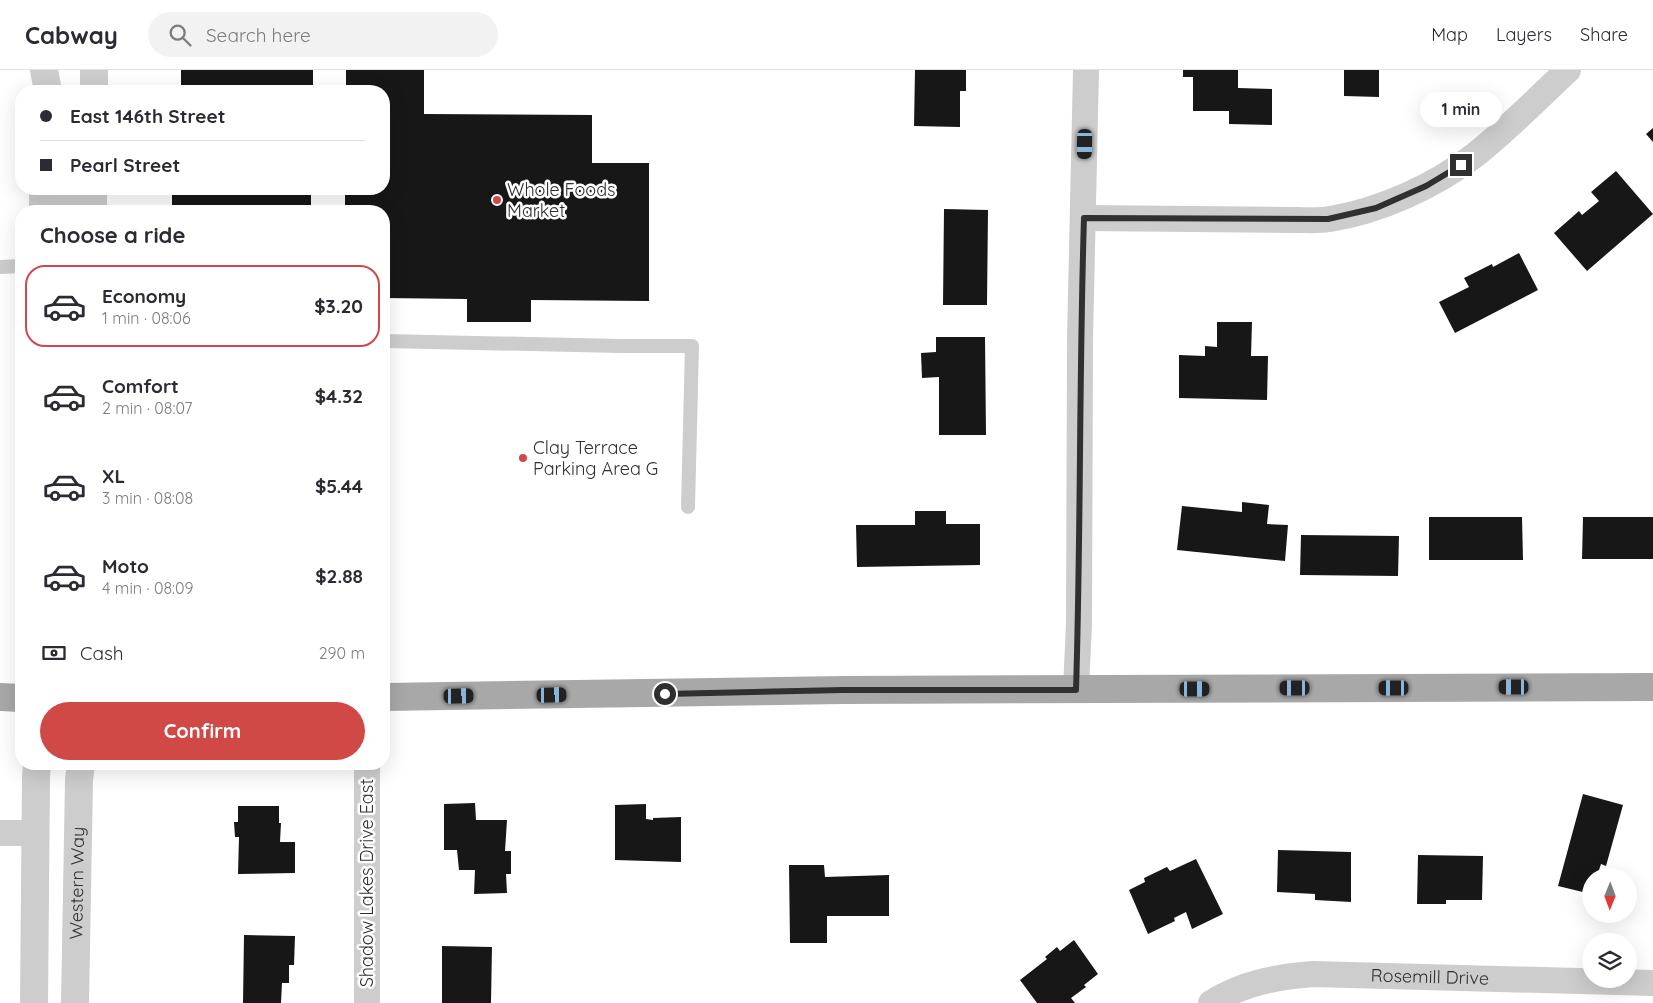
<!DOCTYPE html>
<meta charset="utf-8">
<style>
:root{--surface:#fff;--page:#f2f2f3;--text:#2b2b33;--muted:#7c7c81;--line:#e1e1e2;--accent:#d14947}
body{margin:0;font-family:Quicksand,sans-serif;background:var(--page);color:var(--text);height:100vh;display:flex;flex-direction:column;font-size:19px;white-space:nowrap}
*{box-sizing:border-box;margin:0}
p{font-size:16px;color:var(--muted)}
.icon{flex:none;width:28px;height:28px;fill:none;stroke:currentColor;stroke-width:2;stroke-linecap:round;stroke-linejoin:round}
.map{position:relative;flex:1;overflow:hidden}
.panel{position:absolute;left:15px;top:135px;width:375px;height:565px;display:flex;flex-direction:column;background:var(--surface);border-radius:20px;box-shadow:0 5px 20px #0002}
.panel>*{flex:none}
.hud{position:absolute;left:15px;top:15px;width:375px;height:110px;border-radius:20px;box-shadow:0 5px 20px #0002;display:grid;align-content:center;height:110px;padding:0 25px;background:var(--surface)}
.needle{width:32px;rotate:181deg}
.controls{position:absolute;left:1582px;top:798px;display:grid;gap:10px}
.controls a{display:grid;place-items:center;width:55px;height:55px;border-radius:50%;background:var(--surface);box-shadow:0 5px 20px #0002;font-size:25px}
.end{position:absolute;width:22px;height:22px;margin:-11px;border:6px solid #303030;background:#fff;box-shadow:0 0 0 2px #fff}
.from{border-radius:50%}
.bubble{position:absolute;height:35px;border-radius:18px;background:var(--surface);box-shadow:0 5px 20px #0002;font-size:16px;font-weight:700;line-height:35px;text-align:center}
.car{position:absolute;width:15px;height:30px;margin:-15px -8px;border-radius:6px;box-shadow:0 0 4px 1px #0007;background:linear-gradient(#222 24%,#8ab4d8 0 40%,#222 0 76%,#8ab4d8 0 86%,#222 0)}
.hud b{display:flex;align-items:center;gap:18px;height:48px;font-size:19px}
.hud b+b{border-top:1px solid var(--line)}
.hud i{width:12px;height:12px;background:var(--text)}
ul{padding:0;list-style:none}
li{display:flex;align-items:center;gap:15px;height:82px;margin:0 10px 8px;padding:0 15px;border:2px solid transparent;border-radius:20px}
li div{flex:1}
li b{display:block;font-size:19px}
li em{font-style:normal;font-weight:700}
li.on{border-color:var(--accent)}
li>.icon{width:45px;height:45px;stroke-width:1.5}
h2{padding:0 25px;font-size:22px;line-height:60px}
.pay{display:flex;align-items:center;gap:12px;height:55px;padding:0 25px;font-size:19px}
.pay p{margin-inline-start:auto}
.action{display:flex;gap:10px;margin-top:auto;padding:10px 25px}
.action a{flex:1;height:58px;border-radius:30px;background:var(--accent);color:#fff;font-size:20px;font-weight:700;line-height:58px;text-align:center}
header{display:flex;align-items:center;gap:30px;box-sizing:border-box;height:70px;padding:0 25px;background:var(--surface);border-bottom:1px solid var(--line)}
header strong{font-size:24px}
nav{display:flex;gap:28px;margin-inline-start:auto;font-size:18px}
.search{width:350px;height:45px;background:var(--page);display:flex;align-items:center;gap:12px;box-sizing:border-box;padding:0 18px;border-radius:28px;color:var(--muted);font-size:19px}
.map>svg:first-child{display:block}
.building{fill:#171717}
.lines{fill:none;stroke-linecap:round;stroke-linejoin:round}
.service{stroke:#cdcdcd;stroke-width:14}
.minor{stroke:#cdcdcd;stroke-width:26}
.tertiary{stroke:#cdcdcd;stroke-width:28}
.primary{stroke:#a8a8a8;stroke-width:28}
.route{stroke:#303030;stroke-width:6}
.poi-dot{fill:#d14947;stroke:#fff;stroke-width:2}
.labels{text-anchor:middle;stroke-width:5;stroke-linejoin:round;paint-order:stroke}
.poi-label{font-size:18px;fill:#303030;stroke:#fff;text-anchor:start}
.street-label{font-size:18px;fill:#303030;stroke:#fff}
</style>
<header>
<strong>Cabway</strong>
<div class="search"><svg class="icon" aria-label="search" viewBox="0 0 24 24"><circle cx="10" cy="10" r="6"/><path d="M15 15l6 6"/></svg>Search here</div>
<nav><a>Map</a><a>Layers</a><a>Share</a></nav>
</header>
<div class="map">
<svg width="1653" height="933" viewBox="0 0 1653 933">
<rect width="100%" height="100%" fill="#fff"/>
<path class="building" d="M181,0H313V21H181Z
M346,0H424V44L592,45V93H649V231L531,230V252H467V229L384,228V141H345V119H384V21H346Z
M915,0H966V21H960V57L914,56Z
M1183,0H1238V18L1272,19V55L1229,54V41H1193V7H1183Z
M1344,0H1379V27L1344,26Z
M1653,58V72L1646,64Z
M1616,101L1653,144L1587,201L1554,163L1579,141L1582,145L1599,131L1591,122Z
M172,119H311V141H172Z
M944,139L988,140L987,235H943Z
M1519,183L1538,220L1455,263L1439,232L1469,217L1464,208L1492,194L1493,197Z
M1217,252H1252L1251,286H1268L1267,330L1179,328V285L1205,286V276L1217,277Z
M936,267H985L986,365H939V307L922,308L921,283L936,282Z
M1242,432L1269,435L1267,454L1288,455L1285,491L1177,480L1182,436L1242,442Z
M915,441H946V454H980V495L857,497L856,455H915Z
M1429,447H1522L1523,490H1429Z
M1583,447H1653V489H1582Z
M1301,465L1399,466L1398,506L1300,505Z
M1583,724L1623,735L1606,796L1601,794L1597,806H1591V824L1558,816Z
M475,733L476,750H507L505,781H511V804H506L507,823L474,824L475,800H459L457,780H444V734Z
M646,734V749L653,750V748L681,747V792L615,790V735Z
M238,736H279V753H281L280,772H295V803L238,804L239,767H235L234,752H238Z
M1278,780L1351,782V832L1315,830V824L1277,822Z
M1418,785L1483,786L1482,830H1446V834H1417Z
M1196,789L1223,844L1192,859L1186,842L1174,848L1175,851L1148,864L1129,820L1145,812L1144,808L1167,797L1170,801Z
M789,795H824L825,807L889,805V846H827V873H790Z
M244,865L295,866L294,895H289V913H282L281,933H243Z
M1074,870L1098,904L1084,915L1086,917L1071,928L1075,933H1037L1020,910L1047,889L1045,887L1057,877L1060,881Z
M442,876L492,877L491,933H442Z"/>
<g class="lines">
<path class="service" d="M0,197L21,196
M384,271L621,276H692L688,437"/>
<g class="minor">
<path d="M1084,148L1296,150C1307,150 1319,151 1330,149C1380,141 1435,116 1475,85C1508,59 1538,28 1568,0"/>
<path d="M1076,619L1079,554L1080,269L1086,0"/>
<path d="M367,694V933"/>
<path d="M0,763H35"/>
<path id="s1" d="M1211,933C1243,913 1276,907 1313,904L1653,913"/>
</g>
<g class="tertiary">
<path d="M44,0L48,21"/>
<path d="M94,21V0"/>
<path d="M43,119V141"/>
<path d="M65,141V119"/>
<path d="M93,141V119"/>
<path d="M34,933L36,707L37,694"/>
<path id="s2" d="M75,933L79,710L81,694"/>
</g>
<path class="primary" d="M0,627L21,628
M384,627L843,620L1653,617"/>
</g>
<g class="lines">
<path class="route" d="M665,624L843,620H1076C1081,462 1079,305 1084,148L1328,149L1376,138L1426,116L1461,95"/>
</g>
<g class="poi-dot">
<circle cx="497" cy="130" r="5"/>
<circle cx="523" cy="388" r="5"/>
</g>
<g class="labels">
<g class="poi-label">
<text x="507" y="126">Whole Foods<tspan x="507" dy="21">Market</tspan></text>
<text x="533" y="384">Clay Terrace<tspan x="533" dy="21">Parking Area G</tspan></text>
</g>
<g class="street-label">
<text dy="6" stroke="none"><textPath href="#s2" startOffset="120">Western Way</textPath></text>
<text transform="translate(367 813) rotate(-90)" y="6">Shadow Lakes Drive East</text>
<text dy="6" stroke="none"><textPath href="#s1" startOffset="224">Rosemill Drive</textPath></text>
</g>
</g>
</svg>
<div class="controls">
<a><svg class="needle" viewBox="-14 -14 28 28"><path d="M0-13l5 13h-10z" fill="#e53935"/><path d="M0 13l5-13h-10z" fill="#7c7c81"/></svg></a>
<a><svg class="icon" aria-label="layers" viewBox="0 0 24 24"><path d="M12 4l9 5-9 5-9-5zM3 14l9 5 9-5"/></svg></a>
</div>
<i class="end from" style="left:665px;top:624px"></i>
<i class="end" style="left:1461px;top:95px"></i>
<div class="bubble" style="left:1420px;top:22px;width:82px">1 min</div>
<i class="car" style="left:1085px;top:74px;rotate:181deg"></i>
<i class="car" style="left:1514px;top:617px;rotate:270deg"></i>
<i class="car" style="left:1295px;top:618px;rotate:270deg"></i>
<i class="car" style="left:1394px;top:618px;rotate:270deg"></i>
<i class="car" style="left:1195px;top:619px;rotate:90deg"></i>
<i class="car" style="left:552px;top:625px;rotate:89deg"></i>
<i class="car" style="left:459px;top:626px;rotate:89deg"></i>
<div class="hud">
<b><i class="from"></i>East 146th Street</b>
<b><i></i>Pearl Street</b>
</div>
<section class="panel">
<h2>Choose a ride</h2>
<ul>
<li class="on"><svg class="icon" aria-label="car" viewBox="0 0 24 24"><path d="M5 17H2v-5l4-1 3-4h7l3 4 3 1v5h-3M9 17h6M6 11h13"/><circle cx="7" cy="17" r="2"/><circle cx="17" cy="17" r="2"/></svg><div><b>Economy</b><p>1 min · 08:06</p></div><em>$3.20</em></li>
<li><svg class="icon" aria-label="car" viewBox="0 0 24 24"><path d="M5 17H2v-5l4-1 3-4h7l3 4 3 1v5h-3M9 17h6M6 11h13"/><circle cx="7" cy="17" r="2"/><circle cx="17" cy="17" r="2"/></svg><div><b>Comfort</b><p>2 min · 08:07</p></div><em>$4.32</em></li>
<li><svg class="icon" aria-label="car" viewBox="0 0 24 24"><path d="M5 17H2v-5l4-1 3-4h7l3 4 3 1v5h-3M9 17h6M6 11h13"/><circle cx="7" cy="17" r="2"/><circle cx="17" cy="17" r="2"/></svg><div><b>XL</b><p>3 min · 08:08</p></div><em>$5.44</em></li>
<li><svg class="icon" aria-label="car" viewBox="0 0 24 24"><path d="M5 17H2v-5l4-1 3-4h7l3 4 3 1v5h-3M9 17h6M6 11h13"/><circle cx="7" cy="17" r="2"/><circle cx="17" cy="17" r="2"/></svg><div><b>Moto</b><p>4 min · 08:09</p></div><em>$2.88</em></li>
</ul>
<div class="pay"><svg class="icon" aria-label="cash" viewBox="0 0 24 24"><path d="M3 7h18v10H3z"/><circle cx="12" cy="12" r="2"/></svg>Cash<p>290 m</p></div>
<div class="action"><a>Confirm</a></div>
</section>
</div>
